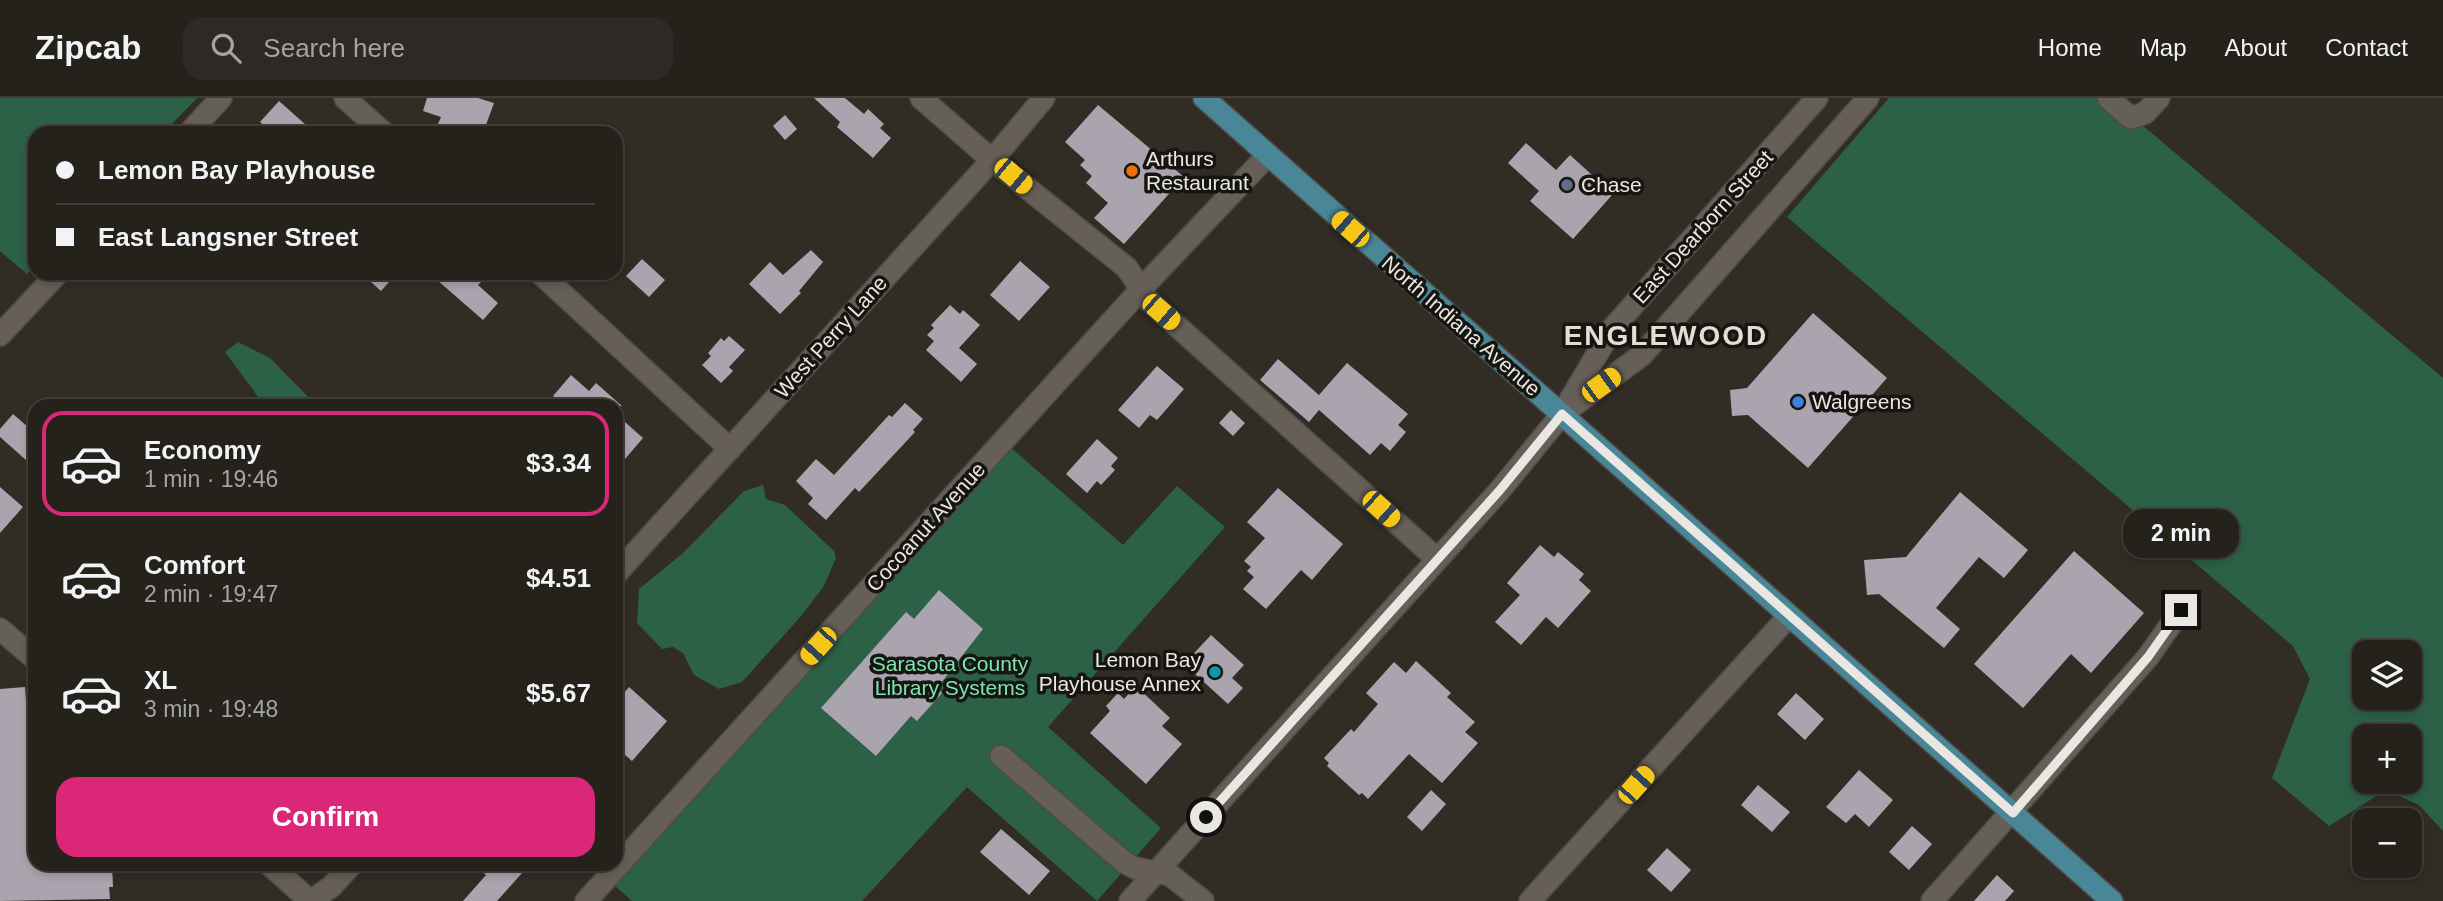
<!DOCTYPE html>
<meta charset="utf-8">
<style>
:root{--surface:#25221c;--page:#2d2a25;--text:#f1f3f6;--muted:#a3a4a3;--line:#423f3b;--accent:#db2777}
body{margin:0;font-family:Arial,sans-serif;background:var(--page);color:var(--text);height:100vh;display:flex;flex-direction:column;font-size:26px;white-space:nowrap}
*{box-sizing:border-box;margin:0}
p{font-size:23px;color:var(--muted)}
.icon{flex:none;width:38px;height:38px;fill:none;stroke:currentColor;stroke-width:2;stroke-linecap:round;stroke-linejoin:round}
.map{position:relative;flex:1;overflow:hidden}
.panel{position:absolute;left:28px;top:301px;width:595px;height:472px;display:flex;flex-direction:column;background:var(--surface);border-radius:21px;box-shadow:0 4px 10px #0003,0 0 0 2px var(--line)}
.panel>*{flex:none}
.top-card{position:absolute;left:28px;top:28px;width:595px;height:154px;border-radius:21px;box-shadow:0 4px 10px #0003,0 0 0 2px var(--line);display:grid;align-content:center;height:154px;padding:0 28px;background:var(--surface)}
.controls{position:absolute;left:2352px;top:542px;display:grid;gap:14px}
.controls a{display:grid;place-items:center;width:70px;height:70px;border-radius:14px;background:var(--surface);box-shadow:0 4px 10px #0003,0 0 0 2px var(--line);font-size:35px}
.end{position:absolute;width:32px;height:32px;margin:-16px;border:9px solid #eae7e2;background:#111;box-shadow:0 0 0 4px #111}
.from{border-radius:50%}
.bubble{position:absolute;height:49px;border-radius:21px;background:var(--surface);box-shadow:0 4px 10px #0003,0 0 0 2px var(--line);font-size:23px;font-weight:700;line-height:49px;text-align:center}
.car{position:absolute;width:21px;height:42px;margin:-21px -10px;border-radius:9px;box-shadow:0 0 5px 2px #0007;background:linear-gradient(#f5c518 24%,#345 0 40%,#f5c518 0 76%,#345 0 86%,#f5c518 0)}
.top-card b{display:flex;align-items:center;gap:24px;height:66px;font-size:26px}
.top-card b+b{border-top:2px solid var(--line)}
.top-card i{width:18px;height:18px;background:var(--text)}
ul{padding:12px 0 0;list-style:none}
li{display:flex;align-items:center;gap:21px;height:105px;margin:0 14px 10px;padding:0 14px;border:4px solid transparent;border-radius:21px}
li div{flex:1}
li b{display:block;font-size:26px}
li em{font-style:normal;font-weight:700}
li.current{border-color:var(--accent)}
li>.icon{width:63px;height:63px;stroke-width:1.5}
.action{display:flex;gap:14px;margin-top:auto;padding:14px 28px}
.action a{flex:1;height:80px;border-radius:21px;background:var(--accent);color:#fff;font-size:28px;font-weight:700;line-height:80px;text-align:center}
header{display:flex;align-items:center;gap:42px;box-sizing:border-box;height:98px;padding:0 35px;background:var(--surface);border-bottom:2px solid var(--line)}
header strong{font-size:33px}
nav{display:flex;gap:38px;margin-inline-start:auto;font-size:24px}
.search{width:490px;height:63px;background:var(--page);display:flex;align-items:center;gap:18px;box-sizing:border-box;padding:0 24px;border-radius:21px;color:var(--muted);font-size:26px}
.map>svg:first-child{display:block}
.green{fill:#2c6147;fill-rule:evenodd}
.building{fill:#aaa4ae}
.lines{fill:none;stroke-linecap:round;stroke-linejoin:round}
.minor-casing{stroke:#4f4c45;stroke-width:24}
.tertiary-casing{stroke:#4f4c45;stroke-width:24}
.secondary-casing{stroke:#4f4c45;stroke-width:24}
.primary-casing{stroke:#4f4c45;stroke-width:24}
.minor{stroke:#655f57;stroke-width:21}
.tertiary{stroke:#655f57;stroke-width:21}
.secondary{stroke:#655f57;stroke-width:21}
.primary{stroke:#498798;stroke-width:21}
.route{stroke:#eae7e2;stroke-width:9}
.food-dot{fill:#e8710a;stroke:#171512;stroke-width:2.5}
.service-dot{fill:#5c6f8a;stroke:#171512;stroke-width:2.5}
.shop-dot{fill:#3f7fe0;stroke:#171512;stroke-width:2.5}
.culture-dot{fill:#0f9aa8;stroke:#171512;stroke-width:2.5}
.labels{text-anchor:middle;stroke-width:7;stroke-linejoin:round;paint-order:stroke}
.poi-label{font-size:21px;fill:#eae7e2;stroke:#171512;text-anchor:start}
.street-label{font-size:21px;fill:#eae7e2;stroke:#171512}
.park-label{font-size:21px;fill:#7ce6b0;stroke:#171512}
.district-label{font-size:28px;font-weight:bold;letter-spacing:2px;fill:#e3ddd3;stroke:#171512}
</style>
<header>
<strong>Zipcab</strong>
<div class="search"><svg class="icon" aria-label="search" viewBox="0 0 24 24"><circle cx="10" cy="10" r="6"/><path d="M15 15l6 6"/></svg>Search here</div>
<nav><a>Home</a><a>Map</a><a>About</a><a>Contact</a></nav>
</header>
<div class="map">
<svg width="2443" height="803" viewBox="0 0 2443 803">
<rect width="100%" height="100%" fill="#312d25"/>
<path class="green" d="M0,0H197L163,35H35V167L27,176L0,153Z
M1889,0H2110L2443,280V733L2419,707L2386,692L2329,728L2272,680L2310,581L2293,548L1787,119ZM2364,555H2410V600H2364ZM2364,639H2410V684H2364Z
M238,244L270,260L317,308H265L225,254Z
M1010,349L1123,447L1177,388L1225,429L1048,629L1161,730L1097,803L967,689L862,803H632L614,787Z
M763,387L766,401L785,407L834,453L836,460L824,488L801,518L742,584L719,591L694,577L683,555L673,549L662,551L637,525L639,491L682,456L744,393Z"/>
<path class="building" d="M427,0H478L494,5L483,35H466L438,26L441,19L423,13Z
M814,0H845L864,16L868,11L884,26L880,30L891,40L873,60L837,29L840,24Z
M279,3L315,35H272L260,24Z
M1098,7L1184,79L1124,146L1094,120L1108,105L1086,85L1092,78L1080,67L1085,62L1065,44Z
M785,17L797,31L785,42L773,28Z
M1526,45L1556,72L1570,57L1613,96L1573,141L1530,103L1539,93L1508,65Z
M811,152L823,164L799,193L801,195L780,216L749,186L770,164L783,177Z
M642,161L665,182L649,199L626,178Z
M1020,163L1050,189L1019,223L990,197Z
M361,175H397L381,193Z
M429,175H473L482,183L478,187L498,205L483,222Z
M950,207L960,216L963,212L980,227L959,250L977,266L961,284L926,252L934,243L927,237L934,230L931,227Z
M1813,215L1887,280L1808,370L1748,317L1732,318L1730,292L1747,290Z
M729,238L745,252L729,269L733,273L721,285L702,267L711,258L708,255L721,240L724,243Z
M1278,261L1319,297L1347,265L1408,316L1398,327L1406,334L1390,353L1381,345L1370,357L1319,312L1309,324L1260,282Z
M1157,268L1184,291L1157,322L1150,317L1139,330L1118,312Z
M571,277L589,293L596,285L622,308H565L553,298Z
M905,305L923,321L913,332L915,334L859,394L855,390L826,422L808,406L813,400L796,383L816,361L834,377L889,317L892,319Z
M1231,312L1245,325L1233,338L1219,325Z
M13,316L35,335V370L0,339V331Z
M616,316L643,340L625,361L616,354Z
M1097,341L1118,360L1111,368L1115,372L1101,387L1097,383L1087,395L1066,376Z
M0,389L23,409L0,435Z
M1278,390L1343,446L1312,482L1301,472L1266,511L1243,491L1254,479L1247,473L1251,469L1244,463L1265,440L1247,424Z
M1960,394L2028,452L2004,480L1979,459L1936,510L1960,531L1944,550L1879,496L1867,497L1864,462L1906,459Z
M1540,447L1554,459L1558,454L1584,476L1579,482L1591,493L1558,530L1546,519L1521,547L1495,524L1520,497L1507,485Z
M2074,453L2144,515L2091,575L2071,556L2023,610L1974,566Z
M939,492L983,531L937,590L942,595L917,623L911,618L876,658L821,610L906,514L914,521Z
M1211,537L1244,567L1232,580L1243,590L1228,606L1184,566Z
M1416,563L1451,595L1447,599L1475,624L1465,634L1478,645L1442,685L1409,656L1368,701L1362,695L1359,697L1327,668L1329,665L1324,660L1351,631L1354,634L1378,606L1366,595L1394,564L1406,575Z
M1136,588L1170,620L1162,628L1182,646L1146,686L1090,635L1110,613L1106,608L1118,595L1124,601Z
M25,589L26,603H30L31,613H35V638H31L35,766H112L113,789H109L110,801L0,803V591Z
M629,589L667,623L632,663L616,649V604Z
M1796,595L1824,621L1805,642L1777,616Z
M1859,672L1893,702L1869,729L1855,716L1846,725L1826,709Z
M1758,687L1790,714L1772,734L1741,707Z
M1431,692L1446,706L1422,733L1407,719Z
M1912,728L1932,746L1909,772L1889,754Z
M1001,731L1050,773L1029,797L980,754Z
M1667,750L1691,772L1671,794L1647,772Z
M474,766H530L497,803H463L486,777Z
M1997,777L2014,793L2005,803H1974Z"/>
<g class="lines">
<g class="minor-casing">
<path id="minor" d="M345,0L384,35
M921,0L992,62L1127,170L1148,202L1437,461
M2108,0L2131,20L2145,15L2159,0
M189,35L221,0
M540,175L730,351
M0,237L58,175
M616,476L992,62L1044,0
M0,531L35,561
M1001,658L1124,764L1135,770L1170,777L1203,803
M269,766L310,803
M311,803L332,788L352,766
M586,803L1142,190L1267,58
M1530,803L1789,518
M1932,803L2148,559L2181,512"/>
</g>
<g class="tertiary-casing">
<path id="tertiary" d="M1130,803L1500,392L1562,316"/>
</g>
<g class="secondary-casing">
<path id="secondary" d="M1567,307L1612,231L1817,0
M1562,316L1642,257L1868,0"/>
</g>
<g class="primary-casing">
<path id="primary" d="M1204,0L2112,803"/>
</g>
<use href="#minor" class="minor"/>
<use href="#tertiary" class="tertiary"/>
<use href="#secondary" class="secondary"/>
<use href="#primary" class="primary"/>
</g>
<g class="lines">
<path class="route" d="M1206,719L1500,392L1562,316L2013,715L2148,559L2181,512"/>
</g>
<circle class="food-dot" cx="1132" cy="73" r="7"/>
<circle class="service-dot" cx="1567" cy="87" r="7"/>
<circle class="shop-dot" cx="1798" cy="304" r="7"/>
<circle class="culture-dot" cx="1215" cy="574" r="7"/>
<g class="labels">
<g class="poi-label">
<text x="1146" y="68">Arthurs<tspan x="1146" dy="24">Restaurant</tspan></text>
<text x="1581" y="94">Chase</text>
<text x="1812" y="311">Walgreens</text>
<text x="1201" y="569" text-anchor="end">Lemon Bay<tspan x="1201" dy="24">Playhouse Annex</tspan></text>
</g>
<g class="street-label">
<text transform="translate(1703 129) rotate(-48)" y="7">East Dearborn Street</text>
<text transform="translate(1461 228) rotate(41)" y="7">North Indiana Avenue</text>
<text transform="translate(831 239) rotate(-48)" y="7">West Perry Lane</text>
<text transform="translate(926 429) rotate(-48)" y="7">Cocoanut Avenue</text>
</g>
<g class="park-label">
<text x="950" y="573">Sarasota County<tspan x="950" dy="24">Library Systems</tspan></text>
</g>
<g class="district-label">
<text x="1666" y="247">ENGLEWOOD</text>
</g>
</g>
</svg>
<div class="controls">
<a><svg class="icon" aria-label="layers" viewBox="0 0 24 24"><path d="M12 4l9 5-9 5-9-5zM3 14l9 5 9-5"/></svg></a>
<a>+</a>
<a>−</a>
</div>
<i class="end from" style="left:1206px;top:719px"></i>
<i class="end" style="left:2181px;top:512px"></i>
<div class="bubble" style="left:2123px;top:411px;width:116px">2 min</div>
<i class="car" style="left:1013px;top:78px;rotate:130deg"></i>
<i class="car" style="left:1350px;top:131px;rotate:311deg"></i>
<i class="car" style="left:1161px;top:214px;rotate:131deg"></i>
<i class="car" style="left:1601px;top:287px;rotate:54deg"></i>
<i class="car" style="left:1381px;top:411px;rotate:132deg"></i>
<i class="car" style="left:818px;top:548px;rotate:222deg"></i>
<i class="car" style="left:1636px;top:687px;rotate:42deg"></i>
<div class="top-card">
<b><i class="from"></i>Lemon Bay Playhouse</b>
<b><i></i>East Langsner Street</b>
</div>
<section class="panel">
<ul>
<li class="current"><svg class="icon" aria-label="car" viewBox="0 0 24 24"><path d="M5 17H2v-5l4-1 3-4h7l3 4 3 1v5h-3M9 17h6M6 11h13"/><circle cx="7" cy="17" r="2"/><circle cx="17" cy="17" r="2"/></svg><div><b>Economy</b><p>1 min · 19:46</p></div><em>$3.34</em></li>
<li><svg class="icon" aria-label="car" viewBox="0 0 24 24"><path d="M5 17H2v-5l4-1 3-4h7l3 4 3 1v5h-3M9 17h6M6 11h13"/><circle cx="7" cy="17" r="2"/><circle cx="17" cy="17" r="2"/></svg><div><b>Comfort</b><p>2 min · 19:47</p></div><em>$4.51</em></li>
<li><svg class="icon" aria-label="car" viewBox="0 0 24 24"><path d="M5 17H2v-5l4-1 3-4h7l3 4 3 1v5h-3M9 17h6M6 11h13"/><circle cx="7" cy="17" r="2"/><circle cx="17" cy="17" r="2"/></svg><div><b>XL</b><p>3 min · 19:48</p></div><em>$5.67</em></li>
</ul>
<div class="action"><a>Confirm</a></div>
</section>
</div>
